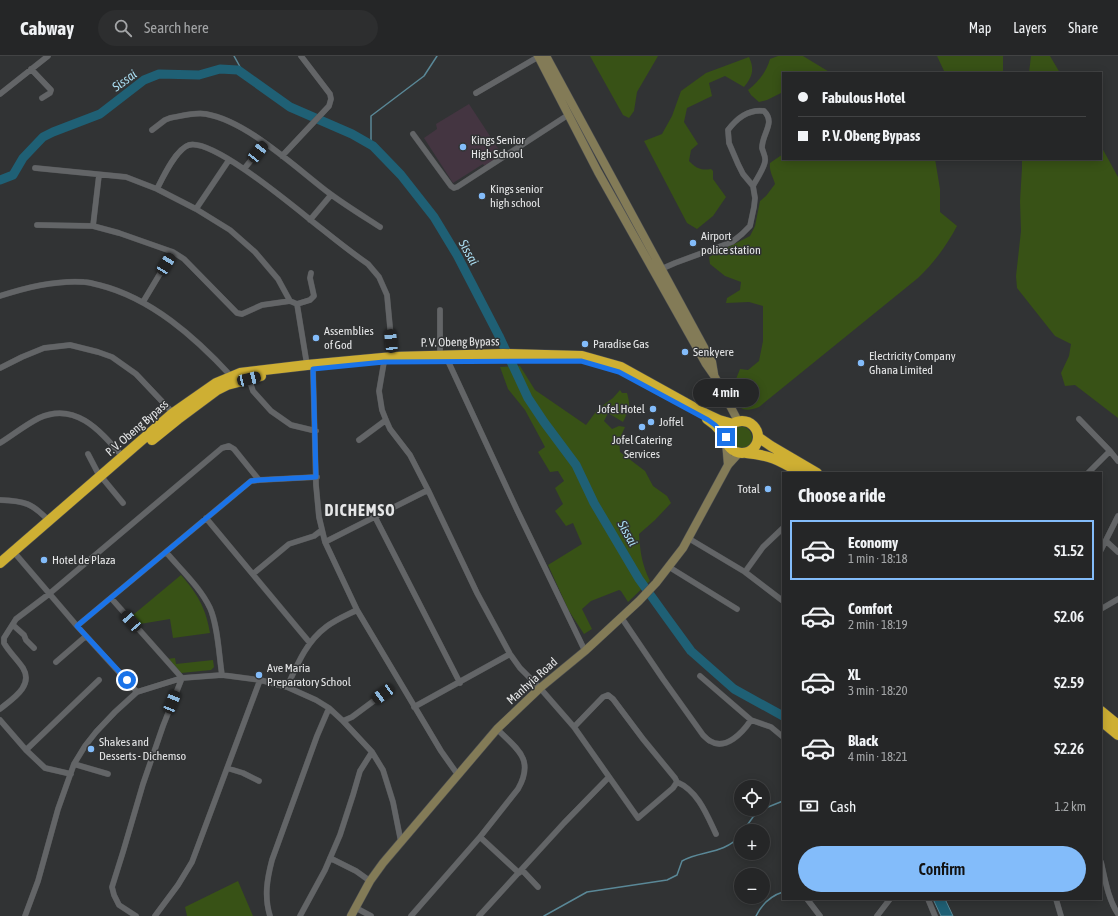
<!DOCTYPE html>
<meta charset="utf-8">
<style>
:root{--surface:#252627;--page:#2d2e2f;--text:#f1f3f6;--muted:#a3a5a7;--line:#424344;--accent:#83bcfa}
body{margin:0;font-family:"Asap Condensed",sans-serif;background:var(--page);color:var(--text);height:100vh;display:flex;flex-direction:column;font-size:15px;white-space:nowrap}
*{box-sizing:border-box;margin:0}
p{font-size:13px;color:var(--muted)}
.icon{flex:none;width:22px;height:22px;fill:none;stroke:currentColor;stroke-width:2;stroke-linecap:round;stroke-linejoin:round}
.map{position:relative;flex:1;overflow:hidden}
.drawer{position:absolute;left:782px;top:416px;width:320px;height:428px;display:flex;flex-direction:column;background:var(--surface);border-radius:0px;box-shadow:0 2px 10px #0003,0 0 0 1px var(--line)}
.drawer>*{flex:none}
.hud{position:absolute;left:782px;top:16px;width:320px;height:88px;border-radius:0px;box-shadow:0 2px 10px #0003,0 0 0 1px var(--line);display:grid;align-content:center;height:88px;padding:0 16px;background:var(--surface)}
.buttons{position:absolute;left:734px;top:724px;display:grid;gap:8px}
.buttons a{display:grid;place-items:center;width:36px;height:36px;border-radius:50%;background:var(--surface);box-shadow:0 2px 10px #0003,0 0 0 1px var(--line);font-size:20px}
.end{position:absolute;width:18px;height:18px;margin:-9px;border:5px solid #1a73e8;background:#fff;box-shadow:0 0 0 2px #fff}
.from{border-radius:50%}
.bubble{position:absolute;height:28px;border-radius:14px;background:var(--surface);box-shadow:0 2px 10px #0003,0 0 0 1px var(--line);font-size:13px;font-weight:600;line-height:28px;text-align:center}
.car{position:absolute;width:12px;height:24px;margin:-12px -6px;border-radius:5px;box-shadow:0 0 3px 1px #0007;background:linear-gradient(#222 24%,#8ab4d8 0 40%,#222 0 76%,#8ab4d8 0 86%,#222 0)}
.hud b{display:flex;align-items:center;gap:14px;height:38px;font-size:15px}
.hud b+b{border-top:1px solid var(--line)}
.hud i{width:10px;height:10px;background:var(--text)}
ul{padding:0;list-style:none}
li{display:flex;align-items:center;gap:12px;height:60px;margin:0 8px 6px;padding:0 8px;border:2px solid transparent;border-radius:0px}
li div{flex:1}
li b{display:block;font-size:15px}
li em{font-style:normal;font-weight:600}
li.current{border-color:var(--accent)}
li>.icon{width:36px;height:36px;stroke-width:1.5}
h2{padding:0 16px;font-size:18px;line-height:48px}
.pay{display:flex;align-items:center;gap:10px;height:44px;padding:0 16px;font-size:15px}
.pay p{margin-inline-start:auto}
.primary-button{display:flex;gap:8px;margin-top:auto;padding:8px 16px}
.primary-button a{flex:1;height:46px;border-radius:24px;background:var(--accent);color:#111;font-size:16px;font-weight:600;line-height:46px;text-align:center}
header{display:flex;align-items:center;gap:24px;box-sizing:border-box;height:56px;padding:0 20px;background:var(--surface);border-bottom:1px solid var(--line)}
header strong{font-size:19px}
nav{display:flex;gap:22px;margin-inline-start:auto;font-size:14px}
.search{width:280px;height:36px;background:var(--page);display:flex;align-items:center;gap:10px;box-sizing:border-box;padding:0 14px;border-radius:22px;color:var(--muted);font-size:15px}
.map>svg:first-child{display:block}
.education{fill:#443541}
.green{fill:#385216}
.water{fill:#1f6075;stroke:#5a8897}
.lines{fill:none;stroke-linecap:round;stroke-linejoin:round}
.stream{stroke:#5a8897;stroke-width:1.5}
.river{stroke:#1f6075;stroke-width:9}
.street-casing{stroke:#4d4f51;stroke-width:6}
.secondary-casing{stroke:#4d4f51;stroke-width:9}
.highway-casing{stroke:#4d4f51;stroke-width:11}
.street{stroke:#636567;stroke-width:5.5}
.secondary{stroke:#837b57;stroke-width:8}
.highway{stroke:#ceaf33;stroke-width:10}
.route{stroke:#1a73e8;stroke-width:5}
.poi-dot{fill:#83bcfa;stroke:#313334;stroke-width:1.5}
.labels{text-anchor:middle;stroke-width:3;stroke-linejoin:round;paint-order:stroke}
.poi-label{font-size:12px;fill:#e5e6e7;stroke:#313334;text-anchor:start}
.street-label{font-size:12px;fill:#e5e6e7;stroke:#313334}
.water-label{font-size:13px;font-style:italic;fill:#a9ddf1;stroke:#313334}
.district-label{font-size:16px;font-weight:bold;letter-spacing:1px;fill:#e5e6e7;stroke:#313334}
</style>
<header>
<strong>Cabway</strong>
<div class="search"><svg class="icon" aria-label="search" viewBox="0 0 24 24"><circle cx="10" cy="10" r="6"/><path d="M15 15l6 6"/></svg>Search here</div>
<nav><a>Map</a><a>Layers</a><a>Share</a></nav>
</header>
<div class="map">
<svg width="1118" height="860" viewBox="0 0 1118 860">
<rect width="100%" height="100%" fill="#313334"/>
<path class="education" d="M469,48L503,100L486,112L483,108L453,127L424,82L437,73L436,68Z"/>
<path class="green" d="M590,0H658L637,36L634,55L629,62L623,59Z
M778,0H803L831,17H783V36L767,44L759,46L751,39L748,34C758,26 766,17 770,3Z
M937,0H1003V17H945Z
M1031,0H1050L1060,17H1029Z
M749,1C755,14 752,21 744,31L725,20L709,27L712,40L687,52L684,66L698,88L691,94L689,105C696,112 701,115 711,113L713,115V123L726,141L713,160L697,173L687,167L644,85L662,78L672,60L681,35L706,17Z
M1101,90L1118,121V362L1075,329L1065,330L1061,317L1069,300L1071,288L1055,280L1017,232L1016,220L1021,175L1020,145L1022,112V103H1101Z
M783,98V103H935L940,133V156L957,170C947,189 934,207 918,222L759,351C742,358 737,351 728,336L738,331L736,323L740,313L748,314L759,305L763,285V250L749,246L726,247L727,242L740,234L741,226L725,220L710,208L709,201L750,180L755,170L760,145L766,140L775,128C773,120 769,116 770,107Z
M520,310L535,334L586,369L598,353L613,342L620,334L622,337H627C631,351 629,353 623,366L608,357L604,365L612,373L619,370L625,371L619,384L620,396L645,415L653,430L667,440L671,447L655,464L639,478C640,495 642,509 650,525L628,546L621,535L619,534L591,545L582,553L592,573L584,578L569,555L548,509L582,488L573,467L566,470L555,455L563,448L555,432L564,425L558,415L550,416L538,396L545,391L525,354L508,333L500,311Z
M728 382a12 12 0 1 1 24 0a12 12 0 1 1-24 0Z
M181,519C197,537 206,552 210,577L173,582L170,563L140,568L133,559Z
M175,602L176,608L213,604L214,611L211,614L181,617L174,612L167,603Z
M238,825L253,860H187L185,851Z"/>
<path class="water" d="M933,843H945L953,860H941Z"/>
<g class="lines">
<path class="stream" d="M234,0L244,18
M371,89V60L424,20L437,0
M763,753L783,745
M743,775L753,761L763,753
M544,860L587,836L667,824L677,819L682,805C702,794 723,799 741,779
M756,860C762,848 770,840 783,836"/>
<path class="river" d="M0,124L13,119L23,102L43,81L53,76L100,58L144,24L159,18L199,19L220,13L238,14L290,51L352,78L373,90L401,119L434,161L457,199L499,280L528,342L544,366L576,409L594,447L639,523L667,562L691,595L734,633L783,660"/>
<g class="street-casing">
<path id="street" d="M31,13L51,34L50,37L42,42
M476,37L538,1
M0,38L48,0
M152,74L165,64L170,62C181,60 195,56 206,58C247,65 296,112 329,137C345,149 363,160 380,171
M413,78L451,130L454,132L457,131L568,59
M282,100L329,50L331,43L330,38L301,0
M35,112L126,121L157,133L196,153L230,174L255,196L278,223L290,245
M244,113L265,87
M157,133C163,121 176,93 189,89C214,82 300,156 322,173C337,185 352,197 368,208L379,221L387,239L393,303
M196,153L229,104
M310,164L331,139
M37,169L93,170L119,177L173,196L184,203L237,257L242,258L262,249L290,245L297,248L307,309
M93,170L99,119
M659,214L675,207L732,186L742,178L750,170L754,151L755,142L753,130L743,118L738,108L729,87L728,74C737,62 749,53 764,55C776,67 762,77 762,92C763,96 766,101 765,105C765,111 756,124 753,130
M0,240C27,231 55,224 84,226C89,226 94,228 99,229C151,242 195,281 231,320
M143,246L173,196
M297,248L310,244L314,240L310,222L311,217
M440,254V299
M448,305L517,454L585,595
M384,306L379,335L382,354L386,364L390,373L410,399L428,434L477,537L510,598L520,612L540,632L574,671L638,762L673,732L677,726L675,722L643,683L613,643L608,639L603,641L574,671
M0,312L22,301L44,292L70,289L98,296L112,301L136,318L173,357
M313,313L316,429L319,461L325,486L357,554L441,695L458,719
M249,323L253,335L271,355L291,369L316,375
M1079,363L1110,395L1118,405
M359,384L386,364
M0,387C13,379 25,369 39,362C76,345 101,376 123,401
M88,398L100,421
M1088,417L1110,395
M104,424L123,447
M0,444C25,445 32,447 49,465
M375,461L460,627
M206,462L310,587
M688,482L745,516L783,545
M1106,485L1118,496
M325,486L428,434
M1101,494L1118,460
M13,495L77,570L137,636
M166,496C181,514 200,531 210,552C218,570 219,600 222,619
M669,511L737,553
M745,516L763,491L783,472
M253,518L289,488L314,480L322,474
M111,542L182,622L163,670L143,728L123,796L112,831L114,839L119,849L136,860
M1101,553L1118,543
M621,561L663,623L703,679C705,681 708,684 710,685C726,695 743,676 751,664L771,671L783,681
M13,569L24,579L26,584L34,592
M77,570L251,425L259,424L317,421
M56,606L86,580
M700,620L751,664
M287,631C297,609 306,586 326,571C335,564 347,559 357,554
M414,651L510,598
M0,653C12,643 34,630 23,612C17,603 9,596 4,587V582L16,563L49,538L222,392L229,390L234,393L259,424
M0,664L26,694L45,712L71,718
M343,665L352,661L383,638
M26,694L99,624
M74,708L108,718
M227,712L243,717L259,725
M677,726C698,735 707,759 716,778
M480,781L519,817
M330,802L356,815L370,825
M1101,806C1105,823 1108,843 1118,858
M522,814L538,831
M807,843L820,860
M928,843L935,860
M1056,843L1061,860
M356,852L371,860
M25,860L38,825L58,753L74,708L85,690L96,676L115,656L137,636L182,622L222,619L260,624L287,631L316,644L329,652L343,665L372,696L383,714L393,746L401,786
M155,860L178,829L192,806L260,624
M270,860C264,841 267,823 272,804L317,680L329,652
M300,860L325,814L340,779L353,739L360,715L372,696
M411,860L480,781L518,733C535,703 517,693 497,673
M479,860L564,767L608,722
M877,860L890,843"/>
</g>
<g class="secondary-casing">
<path id="secondary" d="M538,0L598,116L706,308L715,321L738,365
M546,0L712,306L714,318
M726,386L728,409
M351,860L370,825L383,807L497,673L540,632L585,595L639,545L656,527L683,492L728,409L739,397"/>
</g>
<g class="highway-casing">
<path id="highway" d="M707,363L715,369L726,381
M726 381a16 16 0 1 1 32 0a16 16 0 1 1-32 0Z
M758,381L771,390L817,417
M152,384L178,363L217,334L227,329L261,320
M746,397C771,399 780,405 801,417
M0,507L173,357L216,327L240,317L307,309L393,301L503,298L582,300L621,311L704,357L719,364L733,368
M1101,655L1118,669
M1101,665L1118,679"/>
</g>
<use href="#street" class="street"/>
<use href="#secondary" class="secondary"/>
<use href="#highway" class="highway"/>
</g>
<g class="lines">
<path class="route" d="M127,624L77,570L251,425L259,424L316,421L313,313L384,306L581,305L619,316L708,364L715,369L726,381"/>
</g>
<g class="poi-dot">
<circle cx="463" cy="91" r="4"/>
<circle cx="482" cy="140" r="4"/>
<circle cx="693" cy="187" r="4"/>
<circle cx="316" cy="282" r="4"/>
<circle cx="585" cy="288" r="4"/>
<circle cx="685" cy="296" r="4"/>
<circle cx="861" cy="307" r="4"/>
<circle cx="653" cy="353" r="4"/>
<circle cx="651" cy="366" r="4"/>
<circle cx="642" cy="371" r="4"/>
<circle cx="768" cy="433" r="4"/>
<circle cx="44" cy="504" r="4"/>
<circle cx="259" cy="619" r="4"/>
<circle cx="91" cy="693" r="4"/>
</g>
<g class="labels">
<g class="poi-label">
<text x="471" y="88">Kings Senior<tspan x="471" dy="14">High School</tspan></text>
<text x="490" y="137">Kings senior<tspan x="490" dy="14">high school</tspan></text>
<text x="701" y="184">Airport<tspan x="701" dy="14">police station</tspan></text>
<text x="324" y="279">Assemblies<tspan x="324" dy="14">of God</tspan></text>
<text x="593" y="292">Paradise Gas</text>
<text x="693" y="300">Senkyere</text>
<text x="869" y="304">Electricity Company<tspan x="869" dy="14">Ghana Limited</tspan></text>
<text x="645" y="357" text-anchor="end">Jofel Hotel</text>
<text x="659" y="370">Joffel</text>
<text x="642" y="388" text-anchor="middle">Jofel Catering<tspan x="642" dy="14">Services</tspan></text>
<text x="760" y="437" text-anchor="end">Total</text>
<text x="52" y="508">Hotel de Plaza</text>
<text x="267" y="616">Ave Maria<tspan x="267" dy="14">Preparatory School</tspan></text>
<text x="99" y="690">Shakes and<tspan x="99" dy="14">Desserts - Dichemso</tspan></text>
</g>
<g class="street-label">
<text transform="translate(460 286) rotate(-1)" y="4">P. V. Obeng Bypass</text>
<text transform="translate(137 372) rotate(-41)" y="4">P. V. Obeng Bypass</text>
<text transform="translate(532 625) rotate(-42)" y="4">Manhyia Road</text>
</g>
<g class="water-label">
<text transform="translate(124 24) rotate(-36)" y="5">Sissai</text>
<text transform="translate(469 196) rotate(61)" y="5">Sissai</text>
<text transform="translate(628 477) rotate(61)" y="5">Sissai</text>
</g>
<g class="district-label">
<text x="360" y="460">DICHEMSO</text>
</g>
</g>
</svg>
<div class="buttons">
<a><svg class="icon" aria-label="locate" viewBox="0 0 24 24"><circle cx="12" cy="12" r="6"/><path d="M12 2v4M12 18v4M2 12h4M18 12h4"/></svg></a>
<a>+</a>
<a>−</a>
</div>
<i class="end from" style="left:127px;top:624px"></i>
<i class="end" style="left:726px;top:381px"></i>
<div class="bubble" style="left:693px;top:323px;width:66px">4 min</div>
<i class="car" style="left:258px;top:96px;rotate:38deg"></i>
<i class="car" style="left:166px;top:208px;rotate:31deg"></i>
<i class="car" style="left:391px;top:285px;rotate:354deg"></i>
<i class="car" style="left:249px;top:323px;rotate:77deg"></i>
<i class="car" style="left:131px;top:565px;rotate:318deg"></i>
<i class="car" style="left:383px;top:638px;rotate:234deg"></i>
<i class="car" style="left:172px;top:646px;rotate:22deg"></i>
<div class="hud">
<b><i class="from"></i>Fabulous Hotel</b>
<b><i></i>P. V. Obeng Bypass</b>
</div>
<section class="drawer">
<h2>Choose a ride</h2>
<ul>
<li class="current"><svg class="icon" aria-label="car" viewBox="0 0 24 24"><path d="M5 17H2v-5l4-1 3-4h7l3 4 3 1v5h-3M9 17h6M6 11h13"/><circle cx="7" cy="17" r="2"/><circle cx="17" cy="17" r="2"/></svg><div><b>Economy</b><p>1 min · 18:18</p></div><em>$1.52</em></li>
<li><svg class="icon" aria-label="car" viewBox="0 0 24 24"><path d="M5 17H2v-5l4-1 3-4h7l3 4 3 1v5h-3M9 17h6M6 11h13"/><circle cx="7" cy="17" r="2"/><circle cx="17" cy="17" r="2"/></svg><div><b>Comfort</b><p>2 min · 18:19</p></div><em>$2.06</em></li>
<li><svg class="icon" aria-label="car" viewBox="0 0 24 24"><path d="M5 17H2v-5l4-1 3-4h7l3 4 3 1v5h-3M9 17h6M6 11h13"/><circle cx="7" cy="17" r="2"/><circle cx="17" cy="17" r="2"/></svg><div><b>XL</b><p>3 min · 18:20</p></div><em>$2.59</em></li>
<li><svg class="icon" aria-label="car" viewBox="0 0 24 24"><path d="M5 17H2v-5l4-1 3-4h7l3 4 3 1v5h-3M9 17h6M6 11h13"/><circle cx="7" cy="17" r="2"/><circle cx="17" cy="17" r="2"/></svg><div><b>Black</b><p>4 min · 18:21</p></div><em>$2.26</em></li>
</ul>
<div class="pay"><svg class="icon" aria-label="cash" viewBox="0 0 24 24"><path d="M3 7h18v10H3z"/><circle cx="12" cy="12" r="2"/></svg>Cash<p>1.2 km</p></div>
<div class="primary-button"><a>Confirm</a></div>
</section>
</div>
